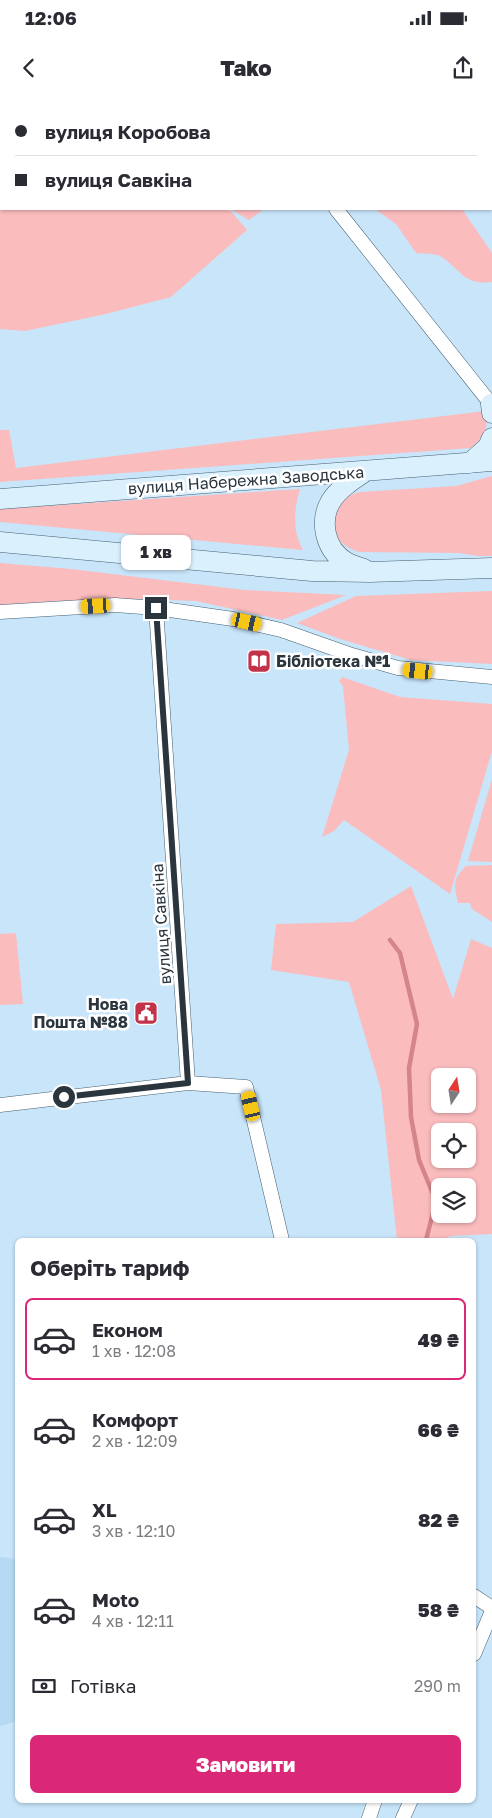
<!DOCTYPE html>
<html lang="uk">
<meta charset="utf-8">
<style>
:root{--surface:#fff;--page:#f2f2f3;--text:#2b2b33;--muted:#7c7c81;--line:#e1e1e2;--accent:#db2777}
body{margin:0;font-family:"Golos Text",sans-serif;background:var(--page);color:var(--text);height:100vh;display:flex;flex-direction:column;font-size:19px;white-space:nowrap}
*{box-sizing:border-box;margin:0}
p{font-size:16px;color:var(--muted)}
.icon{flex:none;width:28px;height:28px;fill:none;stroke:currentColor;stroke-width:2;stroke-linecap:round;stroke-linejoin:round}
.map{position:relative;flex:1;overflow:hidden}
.drawer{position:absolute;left:15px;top:1138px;width:461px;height:565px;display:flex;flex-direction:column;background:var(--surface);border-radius:8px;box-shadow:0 1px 4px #0004}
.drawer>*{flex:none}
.guide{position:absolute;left:0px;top:0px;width:492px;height:110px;box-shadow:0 1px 4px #0004;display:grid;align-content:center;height:110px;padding:0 15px;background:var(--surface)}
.needle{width:32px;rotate:12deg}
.controls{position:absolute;left:431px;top:968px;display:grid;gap:10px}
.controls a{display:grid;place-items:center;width:45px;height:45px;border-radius:8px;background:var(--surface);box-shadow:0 1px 4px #0004;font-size:25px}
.end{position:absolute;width:22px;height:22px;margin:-11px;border:6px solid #2a353d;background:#fff;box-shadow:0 0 0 2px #fff}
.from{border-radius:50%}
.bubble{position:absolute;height:35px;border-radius:8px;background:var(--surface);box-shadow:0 1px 4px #0004;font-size:16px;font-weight:800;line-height:35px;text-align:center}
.car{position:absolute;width:15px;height:30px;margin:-15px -8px;border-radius:6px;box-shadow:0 0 4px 1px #0007;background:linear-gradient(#f5c518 24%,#345 0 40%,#f5c518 0 76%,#345 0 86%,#f5c518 0)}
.guide b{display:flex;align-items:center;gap:18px;height:48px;font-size:19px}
.guide b+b{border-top:1px solid var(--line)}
.guide i{width:12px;height:12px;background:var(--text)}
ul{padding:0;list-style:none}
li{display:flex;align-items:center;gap:15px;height:82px;margin:0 10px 8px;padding:0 5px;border:2px solid transparent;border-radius:8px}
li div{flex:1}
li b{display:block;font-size:19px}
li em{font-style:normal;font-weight:800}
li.selected{border-color:var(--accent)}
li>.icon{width:45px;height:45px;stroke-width:1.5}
h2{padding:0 15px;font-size:22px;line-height:60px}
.pay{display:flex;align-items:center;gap:12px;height:55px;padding:0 15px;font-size:19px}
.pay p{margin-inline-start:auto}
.cta{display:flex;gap:10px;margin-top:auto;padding:10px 15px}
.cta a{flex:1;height:58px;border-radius:8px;background:var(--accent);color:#fff;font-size:20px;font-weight:800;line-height:58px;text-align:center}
.status{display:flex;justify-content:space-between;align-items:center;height:35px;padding:0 25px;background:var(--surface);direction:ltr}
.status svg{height:14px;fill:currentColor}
header{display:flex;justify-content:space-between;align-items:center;height:65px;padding:0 15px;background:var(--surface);font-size:22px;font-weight:800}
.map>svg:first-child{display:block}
.built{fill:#b6daf3}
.green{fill:#fbbcbe;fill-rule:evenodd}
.water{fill:#d38589}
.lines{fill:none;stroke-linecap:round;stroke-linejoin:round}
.stream{stroke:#d38589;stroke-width:4.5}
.minor-casing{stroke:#476071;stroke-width:15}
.secondary-casing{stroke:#476071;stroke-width:21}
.minor{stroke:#fff;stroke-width:14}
.secondary{stroke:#dbf0fd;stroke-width:20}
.route{stroke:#2a353d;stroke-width:6}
.labels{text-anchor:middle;stroke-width:5;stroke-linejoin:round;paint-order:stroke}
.street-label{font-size:16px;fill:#2a353d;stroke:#fff}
.poi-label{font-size:16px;font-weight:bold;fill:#2a353d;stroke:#fff;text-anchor:start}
</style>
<div class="status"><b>12:06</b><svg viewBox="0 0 49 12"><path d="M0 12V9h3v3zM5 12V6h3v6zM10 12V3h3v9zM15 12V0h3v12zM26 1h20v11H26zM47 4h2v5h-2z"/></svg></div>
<header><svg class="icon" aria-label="back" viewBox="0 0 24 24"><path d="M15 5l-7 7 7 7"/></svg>Tako<svg class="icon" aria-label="share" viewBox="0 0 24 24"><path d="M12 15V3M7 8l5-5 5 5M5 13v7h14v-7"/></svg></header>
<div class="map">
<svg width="492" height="1718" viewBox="0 0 492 1718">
<rect width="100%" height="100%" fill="#c8e5fa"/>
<path class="built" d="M0,1457L17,1459L18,1621L0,1626Z"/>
<path class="green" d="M0,0H232L233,1H1V109H229L247,130L171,197L106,214L25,231L0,229Z
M282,0H408L409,1H283Z
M230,109H264L249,120Z
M375,109H462L492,153V182C463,186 460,168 440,156C434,153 423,154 416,153L396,124Z
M485,311C490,327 483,338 471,348L0,382V330H9L16,368Z
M492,376V456H478L459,453L359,452C340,445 329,435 336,414C341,400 345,396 360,392L456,386Z
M300,389C294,409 292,431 303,450L0,422V409Z
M0,463L71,469L245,490L346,495L282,520L196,501L139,499L56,501L0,505Z
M492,491V564L411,560L340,539L297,523L356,496Z
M342,577L400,597L492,604V651L450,794L344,720L334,731L322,737L349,650L343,586L339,581Z
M492,679V762L468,761Z
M492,765V822L472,809L470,803H458C454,784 452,780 466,766Z
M411,786L453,899L471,839L492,848V1134L450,1136L444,1140H397L381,990L349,882L271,870L276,824L353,822ZM440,976H468V1004H440ZM440,1031H468V1059H440ZM440,1086H468V1114H440Z
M16,833L23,904L0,905V834Z"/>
<path class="water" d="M408,0H492V77L491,1Z"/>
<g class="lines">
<path class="stream" d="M390,840L400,853L417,924L409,968L411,1017L419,1060L436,1101L426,1140"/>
<g class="minor-casing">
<path id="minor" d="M248,0L249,1
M336,109L491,304
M156,508L188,983
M0,512L115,505L156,508L233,519L281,530L352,555L398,568L492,577
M0,1005L188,983L246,987L282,1140
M474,1496L492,1508
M474,1554L492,1511
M369,1718L375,1700
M403,1718L411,1700"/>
</g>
<g class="secondary-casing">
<path id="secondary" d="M491,304L492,313
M470,363L488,347L492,338
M0,399L492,361
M0,442L312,471L370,472L492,468
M364,469C358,467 351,465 346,462C325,450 319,421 331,401C339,388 354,379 366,371"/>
</g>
<use href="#minor" class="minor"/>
<use href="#secondary" class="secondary"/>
</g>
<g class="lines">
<path class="route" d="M64,997L188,983L156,508"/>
</g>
<defs>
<g id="library-square" transform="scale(1.25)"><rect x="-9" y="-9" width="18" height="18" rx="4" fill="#c23249" stroke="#fff"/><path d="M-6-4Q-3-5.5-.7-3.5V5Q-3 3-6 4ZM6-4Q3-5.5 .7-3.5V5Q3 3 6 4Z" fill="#fff"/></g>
<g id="civic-square" transform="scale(1.25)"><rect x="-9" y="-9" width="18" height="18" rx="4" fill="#c23249" stroke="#fff"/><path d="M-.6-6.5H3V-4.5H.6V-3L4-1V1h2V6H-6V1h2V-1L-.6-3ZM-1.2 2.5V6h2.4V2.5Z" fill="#fff"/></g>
</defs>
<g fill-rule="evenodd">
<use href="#library-square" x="259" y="561"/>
<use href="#civic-square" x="146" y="913"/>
</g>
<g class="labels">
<g class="street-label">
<text transform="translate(246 380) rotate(-4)" y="6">вулиця Набережна Заводська</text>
<text transform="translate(161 824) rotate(-94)" y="6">вулиця Савкіна</text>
</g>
<g class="poi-label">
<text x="276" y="567">Бібліотека №1</text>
<text x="128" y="910" text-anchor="end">Нова<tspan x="128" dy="18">Пошта №88</tspan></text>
</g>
</g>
</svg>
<div class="controls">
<a><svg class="needle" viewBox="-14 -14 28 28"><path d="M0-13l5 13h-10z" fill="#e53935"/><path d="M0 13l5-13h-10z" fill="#7c7c81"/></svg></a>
<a><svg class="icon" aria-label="locate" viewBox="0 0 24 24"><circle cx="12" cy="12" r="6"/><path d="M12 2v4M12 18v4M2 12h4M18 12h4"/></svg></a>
<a><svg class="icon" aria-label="layers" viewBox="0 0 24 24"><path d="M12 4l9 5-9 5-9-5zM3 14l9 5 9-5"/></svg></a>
</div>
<i class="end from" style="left:64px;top:997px"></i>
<i class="end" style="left:156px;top:508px"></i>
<div class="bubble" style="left:121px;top:435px;width:70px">1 хв</div>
<i class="car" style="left:96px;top:506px;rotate:267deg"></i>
<i class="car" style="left:247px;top:522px;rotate:103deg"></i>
<i class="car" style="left:418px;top:571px;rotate:276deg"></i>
<i class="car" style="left:251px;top:1006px;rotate:347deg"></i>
<div class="guide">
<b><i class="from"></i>вулиця Коробова</b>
<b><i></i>вулиця Савкіна</b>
</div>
<section class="drawer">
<h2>Оберіть тариф</h2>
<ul>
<li class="selected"><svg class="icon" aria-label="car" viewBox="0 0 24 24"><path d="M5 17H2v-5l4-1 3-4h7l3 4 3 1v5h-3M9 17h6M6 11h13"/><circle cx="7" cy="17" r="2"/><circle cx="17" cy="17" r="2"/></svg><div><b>Економ</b><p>1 хв · 12:08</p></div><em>49 ₴</em></li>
<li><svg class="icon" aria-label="car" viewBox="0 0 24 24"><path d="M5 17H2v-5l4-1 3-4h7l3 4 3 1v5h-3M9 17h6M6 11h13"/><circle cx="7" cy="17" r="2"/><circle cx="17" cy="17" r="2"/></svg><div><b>Комфорт</b><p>2 хв · 12:09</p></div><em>66 ₴</em></li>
<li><svg class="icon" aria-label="car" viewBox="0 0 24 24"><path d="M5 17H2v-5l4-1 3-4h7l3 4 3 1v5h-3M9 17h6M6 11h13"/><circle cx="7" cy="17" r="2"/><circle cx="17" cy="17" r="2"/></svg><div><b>XL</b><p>3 хв · 12:10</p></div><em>82 ₴</em></li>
<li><svg class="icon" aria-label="car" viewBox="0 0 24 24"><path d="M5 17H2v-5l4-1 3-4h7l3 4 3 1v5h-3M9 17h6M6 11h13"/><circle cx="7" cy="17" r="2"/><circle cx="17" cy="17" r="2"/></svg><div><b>Moto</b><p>4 хв · 12:11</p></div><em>58 ₴</em></li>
</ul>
<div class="pay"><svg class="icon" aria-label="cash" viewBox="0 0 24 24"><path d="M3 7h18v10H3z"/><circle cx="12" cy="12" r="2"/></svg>Готівка<p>290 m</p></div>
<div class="cta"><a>Замовити</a></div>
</section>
</div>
